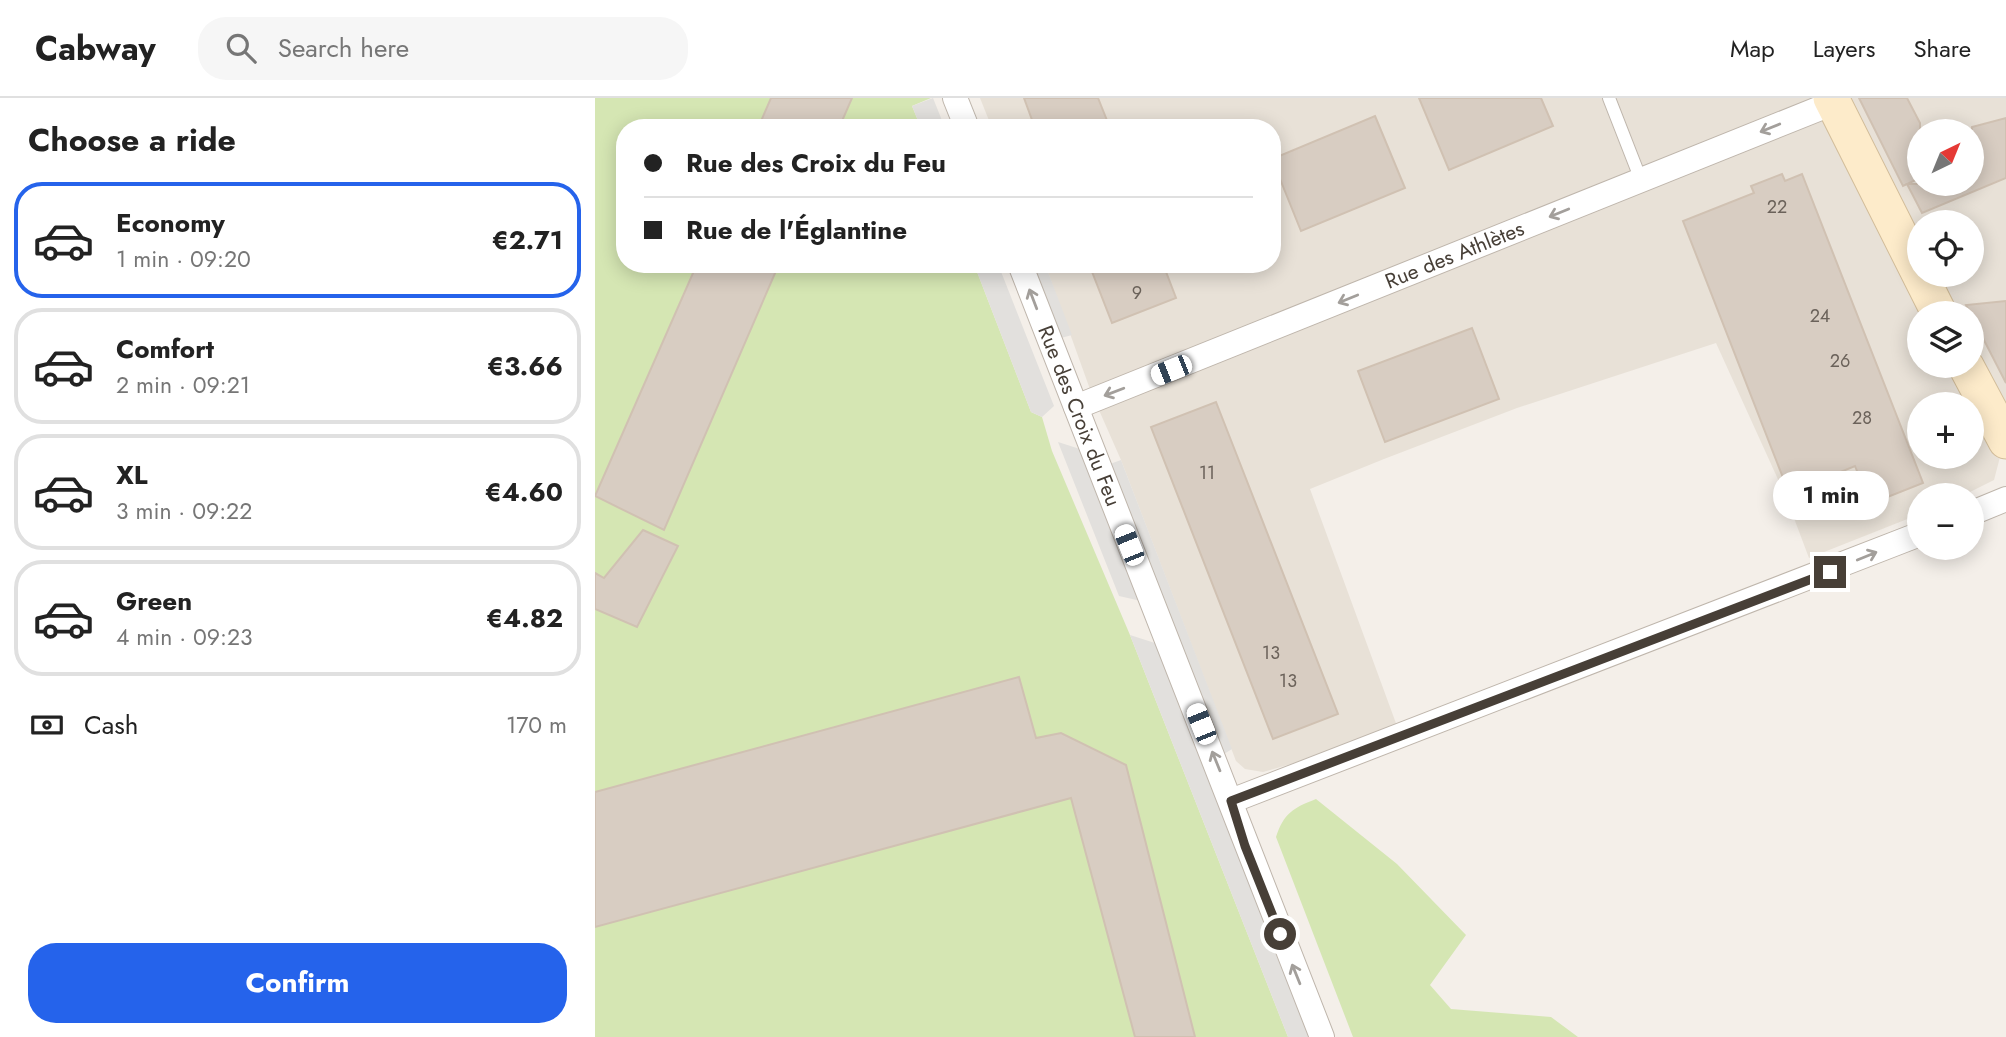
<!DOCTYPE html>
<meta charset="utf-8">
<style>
:root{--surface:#fff;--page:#f6f6f6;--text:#222;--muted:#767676;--line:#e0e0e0;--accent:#2563eb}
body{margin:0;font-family:Jost,sans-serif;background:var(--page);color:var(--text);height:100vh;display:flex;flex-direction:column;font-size:26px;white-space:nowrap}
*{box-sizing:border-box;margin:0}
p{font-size:23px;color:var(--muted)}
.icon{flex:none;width:38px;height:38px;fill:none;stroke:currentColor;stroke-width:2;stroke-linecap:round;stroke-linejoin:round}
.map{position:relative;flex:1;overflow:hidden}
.sheet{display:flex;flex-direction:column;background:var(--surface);width:595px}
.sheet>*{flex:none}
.top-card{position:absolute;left:21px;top:21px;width:665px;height:154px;border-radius:28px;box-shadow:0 4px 18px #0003;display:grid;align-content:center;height:154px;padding:0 28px;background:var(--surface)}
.needle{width:46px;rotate:43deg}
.tools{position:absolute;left:1312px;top:21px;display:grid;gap:14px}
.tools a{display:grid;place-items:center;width:77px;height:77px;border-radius:50%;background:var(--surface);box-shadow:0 4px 18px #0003;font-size:35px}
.end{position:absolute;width:32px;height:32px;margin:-16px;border:9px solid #473f37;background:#fff;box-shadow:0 0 0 4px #fff}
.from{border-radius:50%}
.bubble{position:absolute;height:49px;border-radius:24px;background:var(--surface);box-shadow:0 4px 18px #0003;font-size:23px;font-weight:700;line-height:49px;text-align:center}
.car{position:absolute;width:21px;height:42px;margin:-21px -10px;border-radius:9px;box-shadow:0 0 5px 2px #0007;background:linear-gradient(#fff 24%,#345 0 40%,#fff 0 76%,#345 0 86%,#fff 0)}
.top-card b{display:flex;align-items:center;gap:24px;height:66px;font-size:26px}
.top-card b+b{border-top:2px solid var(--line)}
.top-card i{width:18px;height:18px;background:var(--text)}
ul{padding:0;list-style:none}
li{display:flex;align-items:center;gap:21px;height:116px;margin:0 14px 10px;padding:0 14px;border:4px solid var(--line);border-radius:28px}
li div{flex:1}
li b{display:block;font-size:26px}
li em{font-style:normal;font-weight:700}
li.current{border-color:var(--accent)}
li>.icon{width:63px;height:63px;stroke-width:1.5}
h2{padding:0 28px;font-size:32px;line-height:84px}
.pay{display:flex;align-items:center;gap:18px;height:77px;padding:0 28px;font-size:26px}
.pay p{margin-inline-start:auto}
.cta{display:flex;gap:14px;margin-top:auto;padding:14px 28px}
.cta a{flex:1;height:80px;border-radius:28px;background:var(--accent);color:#fff;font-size:28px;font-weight:700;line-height:80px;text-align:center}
header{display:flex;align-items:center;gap:42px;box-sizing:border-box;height:98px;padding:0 35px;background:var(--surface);border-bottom:2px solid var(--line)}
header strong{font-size:33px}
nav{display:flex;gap:38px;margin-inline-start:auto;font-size:24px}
.search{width:490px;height:63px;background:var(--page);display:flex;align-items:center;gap:18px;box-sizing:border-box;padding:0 24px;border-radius:28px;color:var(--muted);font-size:26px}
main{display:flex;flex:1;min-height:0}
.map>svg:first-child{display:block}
.residential{fill:#e8e1d7;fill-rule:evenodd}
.green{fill:#d5e6b3}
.parking{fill:#e2e0dd}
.building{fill:#d8cdc2;stroke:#d0c1b2;stroke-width:2}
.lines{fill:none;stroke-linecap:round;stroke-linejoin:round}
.lane-casing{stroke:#bfb6ac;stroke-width:14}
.street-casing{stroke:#bfb6ac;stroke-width:26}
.secondary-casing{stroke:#d2bd9a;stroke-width:37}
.lane{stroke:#fff;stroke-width:12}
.street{stroke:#fff;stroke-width:24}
.secondary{stroke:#fdebca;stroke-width:35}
.oneway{stroke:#a39f9b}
.route{stroke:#473f37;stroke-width:9}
.labels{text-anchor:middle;stroke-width:6;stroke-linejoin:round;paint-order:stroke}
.number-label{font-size:18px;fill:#6b625a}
.street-label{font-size:21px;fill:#473f37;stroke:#fff}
</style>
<header>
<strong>Cabway</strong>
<div class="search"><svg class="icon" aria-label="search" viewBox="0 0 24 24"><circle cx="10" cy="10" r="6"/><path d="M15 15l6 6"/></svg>Search here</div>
<nav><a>Map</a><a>Layers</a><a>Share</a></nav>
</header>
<main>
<section class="sheet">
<h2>Choose a ride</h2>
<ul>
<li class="current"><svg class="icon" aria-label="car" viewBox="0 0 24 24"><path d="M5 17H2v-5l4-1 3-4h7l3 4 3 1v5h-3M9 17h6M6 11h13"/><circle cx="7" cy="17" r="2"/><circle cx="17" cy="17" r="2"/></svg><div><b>Economy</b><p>1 min · 09:20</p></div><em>€2.71</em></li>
<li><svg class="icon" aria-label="car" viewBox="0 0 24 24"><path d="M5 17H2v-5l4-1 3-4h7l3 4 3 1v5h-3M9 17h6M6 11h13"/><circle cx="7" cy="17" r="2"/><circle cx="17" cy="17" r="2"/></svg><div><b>Comfort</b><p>2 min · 09:21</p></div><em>€3.66</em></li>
<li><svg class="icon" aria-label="car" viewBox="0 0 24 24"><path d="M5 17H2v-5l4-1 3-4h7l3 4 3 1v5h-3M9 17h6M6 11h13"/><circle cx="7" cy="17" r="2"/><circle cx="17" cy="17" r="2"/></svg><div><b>XL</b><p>3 min · 09:22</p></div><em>€4.60</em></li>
<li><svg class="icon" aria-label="car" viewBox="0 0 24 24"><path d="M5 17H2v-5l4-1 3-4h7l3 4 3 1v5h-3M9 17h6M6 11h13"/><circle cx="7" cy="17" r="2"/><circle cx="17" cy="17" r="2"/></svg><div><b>Green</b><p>4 min · 09:23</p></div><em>€4.82</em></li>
</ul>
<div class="pay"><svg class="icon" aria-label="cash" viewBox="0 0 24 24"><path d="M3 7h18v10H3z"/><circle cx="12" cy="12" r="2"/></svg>Cash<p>170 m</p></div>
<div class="cta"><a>Confirm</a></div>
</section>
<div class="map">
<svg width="1411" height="939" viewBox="0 0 1411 939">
<rect width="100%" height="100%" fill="#f4efe9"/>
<path class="residential" d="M385,0H1222L1325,215V268H1364L1405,359L1399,382L1369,397H1325V416L1214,460L1191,399L1121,245L922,310L789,361L715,391L802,628L703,664L668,674L650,671L641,663L526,362L496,294L450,166H677V30H397ZM1325,306H1377V359H1325Z
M1251,0H1411V306L1377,241V215H1364L1343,177H1377V124H1325V141ZM1325,33H1377V86H1325Z"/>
<path class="green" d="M0,0H336L317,8L326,30H30V166H379L436,314L447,319L457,353L535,537L693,939H0Z
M721,701L802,766L871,837L835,887L856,911L956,919L983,939H758L681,739C689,715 698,710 721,701Z"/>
<path class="parking" d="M338,0L350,30H326L317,8Z
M379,166H403L459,308L447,319L436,314Z
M438,166H450L477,237L466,240Z
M463,344L488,352L546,503L524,498Z
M526,362L637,651L629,656L515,366Z
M535,537L563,546L716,939H693Z"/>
<path class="building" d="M176,0H257L244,30H163Z
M429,0H503L515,30H440Z
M824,0H946L958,28L854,72Z
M1264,0H1312L1325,25V80L1308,88Z
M780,18L810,90L706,133L677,61Z
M1411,20V80L1327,115L1312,86H1377V29Z
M1187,76L1190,83L1207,76L1328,385L1275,406L1260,368L1194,395L1088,123L1159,95L1156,88Z
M102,166H184L69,432L0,398Z
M494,166H568L581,200L517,225Z
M1411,203V285L1371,207Z
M877,230L904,301L790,344L763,273Z
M621,304L743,616L678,641L556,329Z
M48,432L83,448L42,529L0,511V475L9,480Z
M424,579L441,640L466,635L531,667L600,939H540L476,700L0,829V694Z"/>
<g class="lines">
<g class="lane-casing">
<path id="lane" d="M1014,0L1046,82"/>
</g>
<g class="street-casing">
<g id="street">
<path d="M360,0L372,30"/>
<path id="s1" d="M425,166L727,939"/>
<path id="s2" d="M481,309L1238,5"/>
<path d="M1377,415L1411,401"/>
<path d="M636,703L1325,436"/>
</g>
</g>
<g class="secondary-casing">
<path id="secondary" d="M1236,0L1344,215
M1371,268L1411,343"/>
</g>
<use href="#lane" class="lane"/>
<use href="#street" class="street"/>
<use href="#secondary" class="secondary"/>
</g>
<defs><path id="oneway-shaft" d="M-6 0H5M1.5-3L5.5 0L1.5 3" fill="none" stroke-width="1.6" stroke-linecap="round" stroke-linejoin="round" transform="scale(1.75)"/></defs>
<g class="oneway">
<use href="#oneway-shaft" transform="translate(1175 30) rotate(158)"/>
<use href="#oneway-shaft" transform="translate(964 115) rotate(158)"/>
<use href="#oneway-shaft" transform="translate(438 201) rotate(-111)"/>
<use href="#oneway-shaft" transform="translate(753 201) rotate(158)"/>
<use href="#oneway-shaft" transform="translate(519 294) rotate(159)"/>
<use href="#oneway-shaft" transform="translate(1272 458) rotate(-22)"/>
<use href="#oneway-shaft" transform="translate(621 663) rotate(-112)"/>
<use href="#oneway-shaft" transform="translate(701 876) rotate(-112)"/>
</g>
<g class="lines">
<path class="route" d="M685,836L650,748L636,703L1235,474"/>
</g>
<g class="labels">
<g class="number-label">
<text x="1182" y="115">22</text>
<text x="542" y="201">9</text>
<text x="1225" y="224">24</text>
<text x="1245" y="269">26</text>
<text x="1267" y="326">28</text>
<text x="612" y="381">11</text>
<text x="676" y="561">13</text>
<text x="693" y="589">13</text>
</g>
<g class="street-label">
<text dy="7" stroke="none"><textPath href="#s2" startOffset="408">Rue des Athlètes</textPath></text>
<text dy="7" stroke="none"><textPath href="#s1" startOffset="163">Rue des Croix du Feu</textPath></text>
</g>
</g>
</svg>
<div class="tools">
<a><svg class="needle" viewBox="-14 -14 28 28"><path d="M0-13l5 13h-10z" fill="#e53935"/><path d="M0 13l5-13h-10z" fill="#767676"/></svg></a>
<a><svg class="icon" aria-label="locate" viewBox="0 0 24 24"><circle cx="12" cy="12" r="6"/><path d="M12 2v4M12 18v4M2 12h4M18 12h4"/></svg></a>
<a><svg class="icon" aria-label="layers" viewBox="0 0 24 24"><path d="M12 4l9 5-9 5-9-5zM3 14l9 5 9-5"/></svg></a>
<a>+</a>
<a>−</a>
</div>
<i class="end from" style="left:685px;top:836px"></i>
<i class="end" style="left:1235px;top:474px"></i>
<div class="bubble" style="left:1178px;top:373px;width:116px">1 min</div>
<i class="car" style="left:576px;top:272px;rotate:248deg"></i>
<i class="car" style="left:534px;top:447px;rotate:338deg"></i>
<i class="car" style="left:606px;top:626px;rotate:338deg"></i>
<div class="top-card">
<b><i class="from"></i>Rue des Croix du Feu</b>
<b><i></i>Rue de l'Églantine</b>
</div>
</div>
</main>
